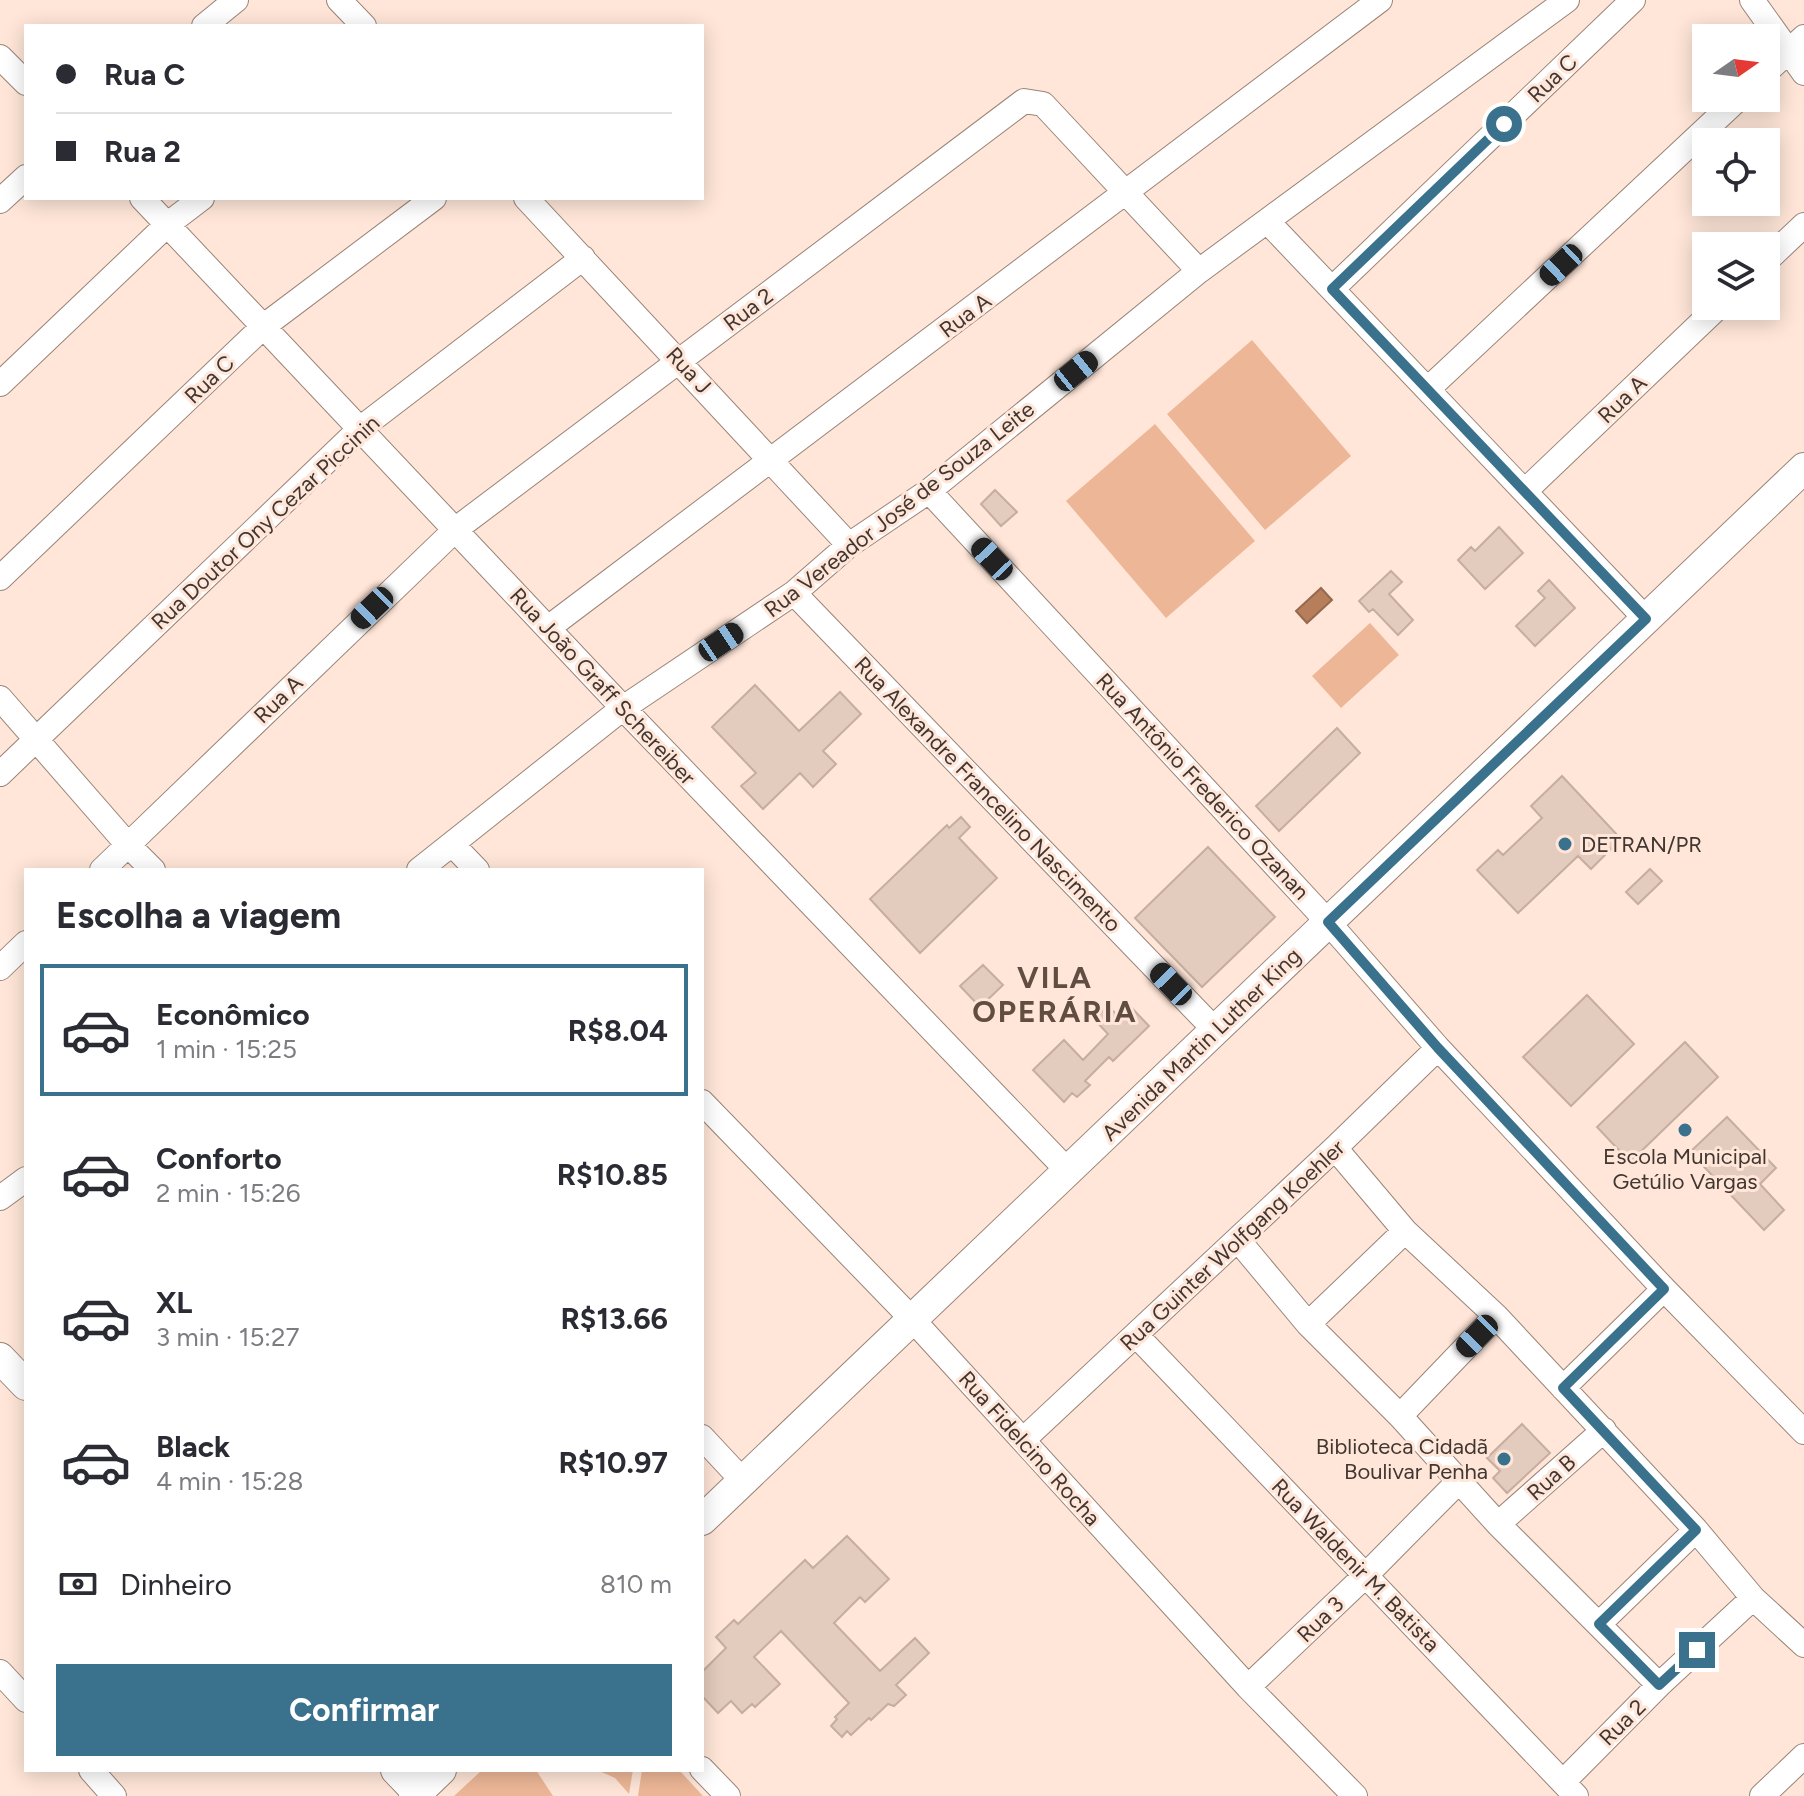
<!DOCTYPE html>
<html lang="pt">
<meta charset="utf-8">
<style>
:root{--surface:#fff;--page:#f7f7f7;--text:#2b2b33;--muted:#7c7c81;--line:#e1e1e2;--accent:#3a718c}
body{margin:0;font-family:Figtree,sans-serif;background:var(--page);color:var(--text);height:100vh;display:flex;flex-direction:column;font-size:30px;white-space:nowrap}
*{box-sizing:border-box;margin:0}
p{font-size:26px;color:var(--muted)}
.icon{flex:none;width:44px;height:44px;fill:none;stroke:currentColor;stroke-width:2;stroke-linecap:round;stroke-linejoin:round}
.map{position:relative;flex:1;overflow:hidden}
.drawer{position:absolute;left:24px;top:868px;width:680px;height:904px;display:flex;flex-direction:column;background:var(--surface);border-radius:0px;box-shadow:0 4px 20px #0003}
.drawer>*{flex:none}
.banner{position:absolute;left:24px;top:24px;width:680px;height:176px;border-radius:0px;box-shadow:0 4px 20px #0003;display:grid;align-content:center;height:176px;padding:0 32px;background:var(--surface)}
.needle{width:52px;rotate:76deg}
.controls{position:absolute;left:1692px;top:24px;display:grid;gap:16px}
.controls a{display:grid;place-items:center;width:88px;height:88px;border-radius:0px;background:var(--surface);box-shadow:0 4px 20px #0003;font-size:40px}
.end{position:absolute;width:36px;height:36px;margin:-18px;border:10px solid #3a718c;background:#fff;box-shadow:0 0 0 4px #fff}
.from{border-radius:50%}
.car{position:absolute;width:24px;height:48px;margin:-24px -12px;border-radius:10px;box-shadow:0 0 6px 2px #0007;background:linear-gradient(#222 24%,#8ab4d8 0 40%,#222 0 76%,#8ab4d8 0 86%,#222 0)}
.banner b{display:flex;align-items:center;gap:28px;height:76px;font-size:30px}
.banner b+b{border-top:2px solid var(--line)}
.banner i{width:20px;height:20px;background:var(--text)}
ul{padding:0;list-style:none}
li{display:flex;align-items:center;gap:24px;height:132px;margin:0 16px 12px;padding:0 16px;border:4px solid transparent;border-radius:0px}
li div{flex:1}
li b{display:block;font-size:30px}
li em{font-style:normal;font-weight:700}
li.on{border-color:var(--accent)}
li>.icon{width:72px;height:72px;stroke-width:1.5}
h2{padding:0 32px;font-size:36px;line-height:96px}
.pay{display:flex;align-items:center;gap:20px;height:88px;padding:0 32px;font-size:30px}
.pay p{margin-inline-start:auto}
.cta{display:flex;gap:16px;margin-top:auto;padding:16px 32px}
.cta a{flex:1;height:92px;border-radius:0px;background:var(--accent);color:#fff;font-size:32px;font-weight:700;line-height:92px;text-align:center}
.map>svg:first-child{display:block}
.green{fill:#edb797}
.water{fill:#b77e5c;stroke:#94694f;stroke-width:2}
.building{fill:#e3cbbd;stroke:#c5aea0;stroke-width:2}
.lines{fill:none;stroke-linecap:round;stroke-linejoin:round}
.minor-casing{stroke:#9a8477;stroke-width:26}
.major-casing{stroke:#9a8477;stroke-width:32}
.minor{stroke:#fff;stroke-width:24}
.major{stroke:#fff;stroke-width:30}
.route{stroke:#3a718c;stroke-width:10}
.poi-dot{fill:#3a718c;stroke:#ffe6d8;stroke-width:3}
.labels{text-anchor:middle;stroke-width:6;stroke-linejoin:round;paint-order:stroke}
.street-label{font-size:22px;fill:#413732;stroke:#ffe6d8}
.poi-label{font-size:22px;fill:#413732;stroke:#ffe6d8;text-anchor:start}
.district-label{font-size:30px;font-weight:bold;letter-spacing:2px;fill:#614d41;stroke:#ffe6d8}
</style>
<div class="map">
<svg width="1804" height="1796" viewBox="0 0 1804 1796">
<rect width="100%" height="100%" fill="#ffe6d8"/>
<path class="green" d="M1252,340L1351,456L1265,530L1167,414Z
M1155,424L1255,541L1166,618L1066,501Z
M1370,623L1399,655L1341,708L1312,676Z
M482,1770H536L553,1796H454Z
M597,1770H633L629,1794L615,1778Z
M642,1770H679L703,1796H638Z"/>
<path class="water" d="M1321,588L1332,600L1307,623L1296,611Z"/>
<path class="building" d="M995,490L1017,512L1001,526L981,504Z
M1499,527L1523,553L1485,589L1458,560L1471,547L1475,551Z
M1391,571L1402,582L1389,594L1413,620L1398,635L1373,609L1369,612L1359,601Z
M1549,580L1575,608L1535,646L1516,626L1545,598L1538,591Z
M755,685L799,731L840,692L861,714L823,751L836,764L813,787L800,773L763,809L741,786L756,773L712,727Z
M1337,728L1360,753L1279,831L1256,806Z
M1562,776L1621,839L1591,869L1578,856L1518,913L1477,870L1498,850L1503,855L1542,818L1531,806Z
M961,817L970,827L959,838L997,878L920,953L870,899L947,825L949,828Z
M1208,847L1275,917L1202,987L1135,918Z
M1650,869L1662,881L1638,904L1626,892Z
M983,965L1003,985L980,1007L960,986Z
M1587,995L1634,1044L1571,1106L1523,1057Z
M1108,1006L1119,1017L1130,1006L1149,1026L1113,1061L1109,1057L1085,1081L1090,1085L1077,1097L1072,1093L1064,1102L1033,1070L1064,1040L1083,1060L1108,1034L1094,1019Z
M1685,1042L1718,1077L1630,1162L1597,1127Z
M1727,1117L1776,1168L1760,1184L1784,1210L1764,1230L1690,1152Z
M1522,1424L1550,1453L1507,1493L1493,1478L1500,1471L1487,1458Z
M847,1536L889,1579L865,1602L860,1597L834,1623L880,1671L915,1638L929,1653L896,1685L906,1695L894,1706L888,1704L871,1720L869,1718L851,1735L847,1731L842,1737L831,1726L837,1719L835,1717L849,1703L781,1631L754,1657L780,1684L755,1707L752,1704L742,1713L731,1701L718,1713L702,1696V1672L726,1648L716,1637L734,1620L738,1624L805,1560L813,1568Z"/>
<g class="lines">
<g class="minor-casing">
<path id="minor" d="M339,0L364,26
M1752,0L1804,73
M204,26L236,0
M0,57L26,83
M1766,72L1804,37
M142,198L623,708L1068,1171
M526,198L849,545
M0,201L26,177
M1267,221L1646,619
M1766,261L1804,225
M1332,289L1633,0
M0,384L168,224L202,198
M1428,389L1739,98
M929,491L1328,922L1438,1048L1664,1289L1804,1432
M1525,491L1719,306
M0,578L264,326L434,198
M794,593L1215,1030
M548,628L1380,0
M0,698L128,845L153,870
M0,774L361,428L583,258
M452,844L477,870
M102,870L456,529L1024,101L1043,104L1199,271
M419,870L623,708L794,593L849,545L929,491L1199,271L1567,0
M0,968L26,943
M702,1102L913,1320L1248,1687L1355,1796
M1335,1148L1405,1231L1496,1316L1696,1530L1753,1598L1804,1645
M0,1198L26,1179
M1238,1240L1308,1324L1400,1416L1498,1524L1659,1685
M1308,1324L1405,1231
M1136,1335L1576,1796
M1563,1388L1664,1289
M1400,1416L1496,1316
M702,1437L743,1481
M1023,1440L1335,1148L1438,1048
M1498,1524L1604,1430
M1599,1624L1696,1530
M0,1672L26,1700
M1248,1687L1366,1575L1458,1482
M702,1769L728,1796
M91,1770L114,1796
M1563,1782L1659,1685L1753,1598
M1762,1796L1804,1756"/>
</g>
<g class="major-casing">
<path id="major" d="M0,1358L26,1385
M702,1520L1804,468
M396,1770L421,1796
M414,1796L441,1770"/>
</g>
<use href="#minor" class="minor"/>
<use href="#major" class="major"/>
</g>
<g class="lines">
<path class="route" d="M1504,124L1332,289L1646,619L1328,922L1438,1048L1664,1289L1563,1388L1696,1530L1599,1624L1659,1685L1697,1650"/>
</g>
<g class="poi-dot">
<circle cx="1565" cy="844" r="8"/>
<circle cx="1685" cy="1130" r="8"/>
<circle cx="1504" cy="1459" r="8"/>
</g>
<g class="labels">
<g class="street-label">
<text transform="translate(1552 78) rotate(-44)" y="8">Rua C</text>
<text transform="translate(748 309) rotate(-37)" y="8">Rua 2</text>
<text transform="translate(965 315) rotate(-37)" y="8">Rua A</text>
<text transform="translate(689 370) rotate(47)" y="8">Rua J</text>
<text transform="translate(209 379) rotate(-44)" y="8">Rua C</text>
<text transform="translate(1622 399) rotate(-44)" y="8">Rua A</text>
<text transform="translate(899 509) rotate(-38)" y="8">Rua Vereador José de Souza Leite</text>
<text transform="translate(265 522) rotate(-43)" y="8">Rua Doutor Ony Cezar Piccinin</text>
<text transform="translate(603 686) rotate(47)" y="8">Rua João Graff Schereiber</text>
<text transform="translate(278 699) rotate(-44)" y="8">Rua A</text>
<text transform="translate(1203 786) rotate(47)" y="8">Rua Antônio Frederico Ozanan</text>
<text transform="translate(988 794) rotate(46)" y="8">Rua Alexandre Francelino Nascimento</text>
<text transform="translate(1201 1044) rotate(-44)" y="8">Avenida Martin Luther King</text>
<text transform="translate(1232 1245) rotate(-43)" y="8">Rua Guinter Wolfgang Koehler</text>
<text transform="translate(1030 1448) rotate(48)" y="8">Rua Fidelcino Rocha</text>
<text transform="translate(1551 1477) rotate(-42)" y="8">Rua B</text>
<text transform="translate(1356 1565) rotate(46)" y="8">Rua Waldenir M. Batista</text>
<text transform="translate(1320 1619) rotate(-44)" y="8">Rua 3</text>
<text transform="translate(1622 1722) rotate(-45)" y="8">Rua 2</text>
</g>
<g class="poi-label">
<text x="1581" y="852">DETRAN/PR</text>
<text x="1685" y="1164" text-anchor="middle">Escola Municipal<tspan x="1685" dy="25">Getúlio Vargas</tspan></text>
<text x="1488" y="1454" text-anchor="end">Biblioteca Cidadã<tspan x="1488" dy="25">Boulivar Penha</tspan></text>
</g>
<g class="district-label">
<text x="1055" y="988">VILA<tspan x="1055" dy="34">OPERÁRIA</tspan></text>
</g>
</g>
</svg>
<div class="controls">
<a><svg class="needle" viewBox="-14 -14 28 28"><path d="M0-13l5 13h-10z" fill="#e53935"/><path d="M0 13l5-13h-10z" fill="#7c7c81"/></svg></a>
<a><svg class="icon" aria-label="locate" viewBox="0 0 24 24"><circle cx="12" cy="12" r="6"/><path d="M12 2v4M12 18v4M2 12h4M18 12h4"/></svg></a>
<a><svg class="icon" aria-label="layers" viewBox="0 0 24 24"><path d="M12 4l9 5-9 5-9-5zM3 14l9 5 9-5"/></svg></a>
</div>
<i class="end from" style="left:1504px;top:124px"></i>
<i class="end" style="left:1697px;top:1650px"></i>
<i class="car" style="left:1561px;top:265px;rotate:227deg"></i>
<i class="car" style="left:1076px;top:371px;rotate:51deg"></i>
<i class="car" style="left:992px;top:559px;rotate:317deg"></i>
<i class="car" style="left:372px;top:608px;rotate:226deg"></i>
<i class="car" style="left:721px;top:642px;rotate:56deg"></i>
<i class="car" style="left:1171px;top:984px;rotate:316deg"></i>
<i class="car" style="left:1477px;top:1336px;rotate:224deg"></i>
<div class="banner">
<b><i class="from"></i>Rua C</b>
<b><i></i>Rua 2</b>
</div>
<section class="drawer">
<h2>Escolha a viagem</h2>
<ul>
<li class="on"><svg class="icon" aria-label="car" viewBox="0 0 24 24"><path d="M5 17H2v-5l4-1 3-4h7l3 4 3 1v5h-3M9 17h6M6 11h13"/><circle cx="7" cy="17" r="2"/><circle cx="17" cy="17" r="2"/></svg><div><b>Econômico</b><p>1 min · 15:25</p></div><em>R$8.04</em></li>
<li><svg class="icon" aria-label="car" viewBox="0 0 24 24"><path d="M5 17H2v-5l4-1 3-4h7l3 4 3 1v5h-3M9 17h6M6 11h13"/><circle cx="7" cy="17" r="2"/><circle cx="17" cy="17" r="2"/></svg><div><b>Conforto</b><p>2 min · 15:26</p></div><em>R$10.85</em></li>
<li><svg class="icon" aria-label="car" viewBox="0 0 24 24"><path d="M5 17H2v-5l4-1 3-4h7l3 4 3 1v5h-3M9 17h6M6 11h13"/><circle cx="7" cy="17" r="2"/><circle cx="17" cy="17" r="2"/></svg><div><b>XL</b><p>3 min · 15:27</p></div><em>R$13.66</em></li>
<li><svg class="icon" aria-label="car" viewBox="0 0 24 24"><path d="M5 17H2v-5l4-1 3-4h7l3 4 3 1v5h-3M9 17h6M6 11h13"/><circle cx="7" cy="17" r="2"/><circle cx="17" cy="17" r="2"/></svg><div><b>Black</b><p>4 min · 15:28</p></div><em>R$10.97</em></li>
</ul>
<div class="pay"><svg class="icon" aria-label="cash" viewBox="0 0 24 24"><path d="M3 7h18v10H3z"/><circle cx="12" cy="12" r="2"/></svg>Dinheiro<p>810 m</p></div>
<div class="cta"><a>Confirmar</a></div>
</section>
</div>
